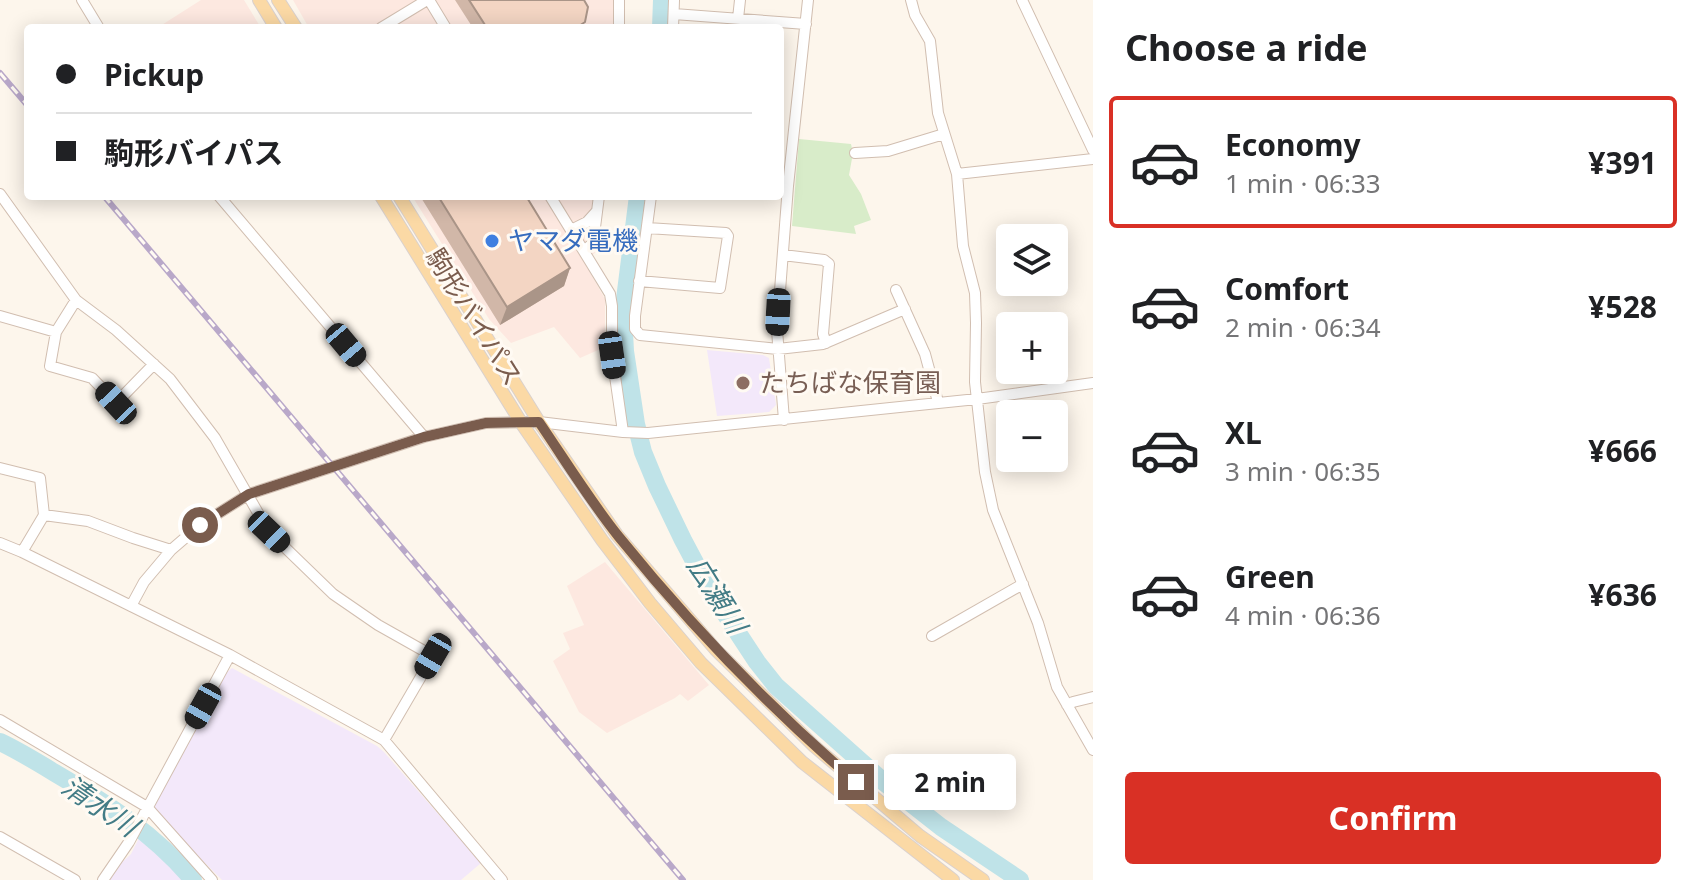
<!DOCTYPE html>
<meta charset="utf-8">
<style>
:root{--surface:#fff;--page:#f2f2f2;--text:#202124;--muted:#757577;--line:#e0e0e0;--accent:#d93025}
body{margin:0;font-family:"Noto Sans","Noto Sans JP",sans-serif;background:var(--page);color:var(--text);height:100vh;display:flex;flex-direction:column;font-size:30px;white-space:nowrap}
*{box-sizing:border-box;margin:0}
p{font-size:26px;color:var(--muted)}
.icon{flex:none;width:44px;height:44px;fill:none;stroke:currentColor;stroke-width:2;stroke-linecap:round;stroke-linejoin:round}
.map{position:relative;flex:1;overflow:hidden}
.details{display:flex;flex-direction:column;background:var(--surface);width:600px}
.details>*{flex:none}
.banner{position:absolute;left:24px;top:24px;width:760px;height:176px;border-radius:8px;box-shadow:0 4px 20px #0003;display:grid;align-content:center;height:176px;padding:0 32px;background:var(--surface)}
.controls{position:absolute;left:996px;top:224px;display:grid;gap:16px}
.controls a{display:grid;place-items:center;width:72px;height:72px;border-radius:8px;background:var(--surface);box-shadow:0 4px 20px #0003;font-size:40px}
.end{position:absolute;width:36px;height:36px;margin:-18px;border:10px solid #7a5c4d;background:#fff;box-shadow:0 0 0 4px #fff}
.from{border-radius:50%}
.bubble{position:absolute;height:56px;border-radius:8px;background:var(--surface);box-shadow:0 4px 20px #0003;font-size:26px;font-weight:700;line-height:56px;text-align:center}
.car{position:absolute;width:24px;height:48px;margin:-24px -12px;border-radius:10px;box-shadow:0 0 6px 2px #0007;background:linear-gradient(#222 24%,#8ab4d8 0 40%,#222 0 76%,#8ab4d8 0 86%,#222 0)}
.banner b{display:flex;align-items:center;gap:28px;height:76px;font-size:30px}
.banner b+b{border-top:2px solid var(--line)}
.banner i{width:20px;height:20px;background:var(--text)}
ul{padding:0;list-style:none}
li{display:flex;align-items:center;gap:24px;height:132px;margin:0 16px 12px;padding:0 16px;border:4px solid transparent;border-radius:8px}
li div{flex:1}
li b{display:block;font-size:30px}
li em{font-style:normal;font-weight:700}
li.active{border-color:var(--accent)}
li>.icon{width:72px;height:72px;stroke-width:1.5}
h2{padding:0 32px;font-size:36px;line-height:96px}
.cta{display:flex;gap:16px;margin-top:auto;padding:16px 32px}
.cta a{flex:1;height:92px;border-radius:8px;background:var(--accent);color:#fff;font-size:32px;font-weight:700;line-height:92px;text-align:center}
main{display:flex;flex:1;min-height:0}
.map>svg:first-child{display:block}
.commercial{fill:#fde8e0}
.education{fill:#f3e8fa}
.green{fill:#d8ecc9}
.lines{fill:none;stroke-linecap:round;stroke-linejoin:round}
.river{stroke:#bfe3e8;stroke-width:18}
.minor-casing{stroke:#d1beb0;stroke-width:12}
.major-casing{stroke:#dad1cd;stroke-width:14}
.minor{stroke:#fff;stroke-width:10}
.major{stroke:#fbd9a5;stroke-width:12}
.rail-casing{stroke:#b9a8c9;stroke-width:6}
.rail{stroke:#fffaf3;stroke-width:3;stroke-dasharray:9;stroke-linecap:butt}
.wall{fill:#d1b7a8}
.shaded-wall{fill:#aa9588}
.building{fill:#f3d5c3;stroke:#aa9588;stroke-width:2}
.route{stroke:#7a5c4d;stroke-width:10}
.shop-dot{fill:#3f7fe0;stroke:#fffaf3;stroke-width:3}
.education-dot{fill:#8d6e63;stroke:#fffaf3;stroke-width:3}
.labels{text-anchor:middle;stroke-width:6;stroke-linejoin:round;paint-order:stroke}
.shop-label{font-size:26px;fill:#366cbe;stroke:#fffaf3;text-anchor:start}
.street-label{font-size:26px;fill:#7a5c4d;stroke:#fffaf3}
.education-label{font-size:26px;fill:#785e54;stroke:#fffaf3;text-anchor:start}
.water-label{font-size:28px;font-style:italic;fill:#437c86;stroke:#fffaf3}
</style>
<main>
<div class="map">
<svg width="1093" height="880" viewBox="0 0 1093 880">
<rect width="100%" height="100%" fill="#fdf6ec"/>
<path class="commercial" d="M201,0H244L261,28H157Z
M293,0H622L621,28H309Z
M412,196H604L596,252L584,262L605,299V347L580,358L554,327L511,343L489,319Z
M605,562L709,685L688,701L680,694L675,698L607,733L579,712L553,661L570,649L563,633L584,625L567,586Z"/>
<path class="education" d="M707,350L763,355L769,358L776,405L769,412L717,416Z
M232,668L377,746L384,752L481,863L461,880H222L154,812L155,805L225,674Z
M141,834L166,857L185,880H109L116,868L131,854Z"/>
<path class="green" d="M799,139L851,144L853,153L849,175L861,194L871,220L854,226L856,234L792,226Z"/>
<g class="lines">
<path class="river" d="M661,28L662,0
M638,196L623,315L625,351L636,424L643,452L657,486L683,540L709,589L757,662L776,686L885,783L941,827L1020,880
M0,742C19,751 37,762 55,773C106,803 155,834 193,880"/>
<g class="minor-casing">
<path id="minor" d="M82,0L99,28
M429,0L446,28
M911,0L915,15L930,41L938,113L957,174L963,246L975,293L976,323L975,382L985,472L993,510L1038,623L1057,687L1093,750
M1022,0L1093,150
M674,14L806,24
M381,28L427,0
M619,28V0
M673,28L674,0
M737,28L740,0
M855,153L888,151L944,134
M957,174L1093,159
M0,194L76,300L116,330L170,379L215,438L269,532L333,594L378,625L433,656L384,740
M219,196L424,437
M550,196L610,294L612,306V355L623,432
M651,196L635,316V329L640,335L778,349L823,344L905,309
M571,230L587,222L596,212
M584,251L593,243L599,196
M783,255L824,260L829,264L823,334L826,343
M639,281L720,288L728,236L726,233L647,228
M896,290L925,354L938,402
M0,316L56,332L50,366L92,378L116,403L154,364
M56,332L76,300
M784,420L777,330L788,186L808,0
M0,468L40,478L44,515L22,552
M44,515L88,521L133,538L171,550
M0,543L22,552L230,655L384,740L502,880
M131,606L144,582L171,550L200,525L249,494L424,437L486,423L539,422L623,432L648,433L977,399L1093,383
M932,636L1023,584
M1067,705L1073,702L1093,697
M0,720L147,807L212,880
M0,837L75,880
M103,880L129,842L230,655"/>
</g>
<g class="major-casing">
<path id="major" d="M259,0L276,28
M278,0L296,28
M381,196L522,424L602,540L650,603L701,663L802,762L953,880
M399,196L539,422L617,535L716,650L814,746L920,836L983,880"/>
</g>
<use href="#minor" class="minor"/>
<use href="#major" class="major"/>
<g class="rail-casing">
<path id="rail" d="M0,73L28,106
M104,196L683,880"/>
</g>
<use href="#rail" class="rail"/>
</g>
<path class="wall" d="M455,0H584L583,28H473Z
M420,196H526L570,268L564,286L500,325Z"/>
<path class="shaded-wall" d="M570,268L564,286L500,325L507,307Z"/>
<path class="building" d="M469,0H584L588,7L585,22L576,28H487Z
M438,196H526L570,268L507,307Z"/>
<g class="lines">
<path class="route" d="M200,525L249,494L424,437L486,423L539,422C565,460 590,501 619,537C691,626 770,708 856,782"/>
</g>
<circle class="shop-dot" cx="492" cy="241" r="8"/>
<circle class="education-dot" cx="743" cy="383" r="8"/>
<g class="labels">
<g class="shop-label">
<text x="508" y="250">ヤマダ電機</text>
</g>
<g class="street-label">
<text transform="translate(474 317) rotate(58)" y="9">駒形バイパス</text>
</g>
<g class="education-label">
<text x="759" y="392">たちばな保育園</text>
</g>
<g class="water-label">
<text transform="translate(717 595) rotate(58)" y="10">広瀬川</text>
<text transform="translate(100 806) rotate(34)" y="10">清水川</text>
</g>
</g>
</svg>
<div class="controls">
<a><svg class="icon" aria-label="layers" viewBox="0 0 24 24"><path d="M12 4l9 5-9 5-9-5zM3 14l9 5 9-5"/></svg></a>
<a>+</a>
<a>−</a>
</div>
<i class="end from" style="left:200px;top:525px"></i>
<i class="end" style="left:856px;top:782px"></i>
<div class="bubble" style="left:884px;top:754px;width:132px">2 min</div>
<i class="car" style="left:778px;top:312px;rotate:183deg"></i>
<i class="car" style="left:346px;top:345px;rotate:140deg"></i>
<i class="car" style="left:612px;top:355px;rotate:172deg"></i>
<i class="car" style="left:116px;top:403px;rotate:317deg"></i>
<i class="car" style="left:269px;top:532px;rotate:134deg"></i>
<i class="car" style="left:433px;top:656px;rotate:210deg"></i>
<i class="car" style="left:203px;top:706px;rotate:209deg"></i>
<div class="banner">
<b><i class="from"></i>Pickup</b>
<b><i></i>駒形バイパス</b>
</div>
</div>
<section class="details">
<h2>Choose a ride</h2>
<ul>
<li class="active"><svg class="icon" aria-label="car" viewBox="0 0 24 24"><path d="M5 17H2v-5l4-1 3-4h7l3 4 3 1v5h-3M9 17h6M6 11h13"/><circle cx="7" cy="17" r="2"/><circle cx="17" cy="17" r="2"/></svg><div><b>Economy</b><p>1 min · 06:33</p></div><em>¥391</em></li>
<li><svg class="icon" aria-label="car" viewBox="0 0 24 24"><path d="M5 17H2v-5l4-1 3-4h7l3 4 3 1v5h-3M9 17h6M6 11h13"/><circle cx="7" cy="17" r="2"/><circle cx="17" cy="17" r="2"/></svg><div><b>Comfort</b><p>2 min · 06:34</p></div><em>¥528</em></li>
<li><svg class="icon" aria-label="car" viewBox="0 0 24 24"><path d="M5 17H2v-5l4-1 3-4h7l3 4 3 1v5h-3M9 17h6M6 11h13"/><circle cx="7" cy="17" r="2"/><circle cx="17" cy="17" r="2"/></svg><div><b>XL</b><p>3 min · 06:35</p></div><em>¥666</em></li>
<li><svg class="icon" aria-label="car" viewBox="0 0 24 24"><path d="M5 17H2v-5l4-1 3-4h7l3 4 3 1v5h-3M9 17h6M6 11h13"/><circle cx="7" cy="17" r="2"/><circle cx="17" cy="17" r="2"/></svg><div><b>Green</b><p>4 min · 06:36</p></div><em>¥636</em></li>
</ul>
<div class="cta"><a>Confirm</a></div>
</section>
</main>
